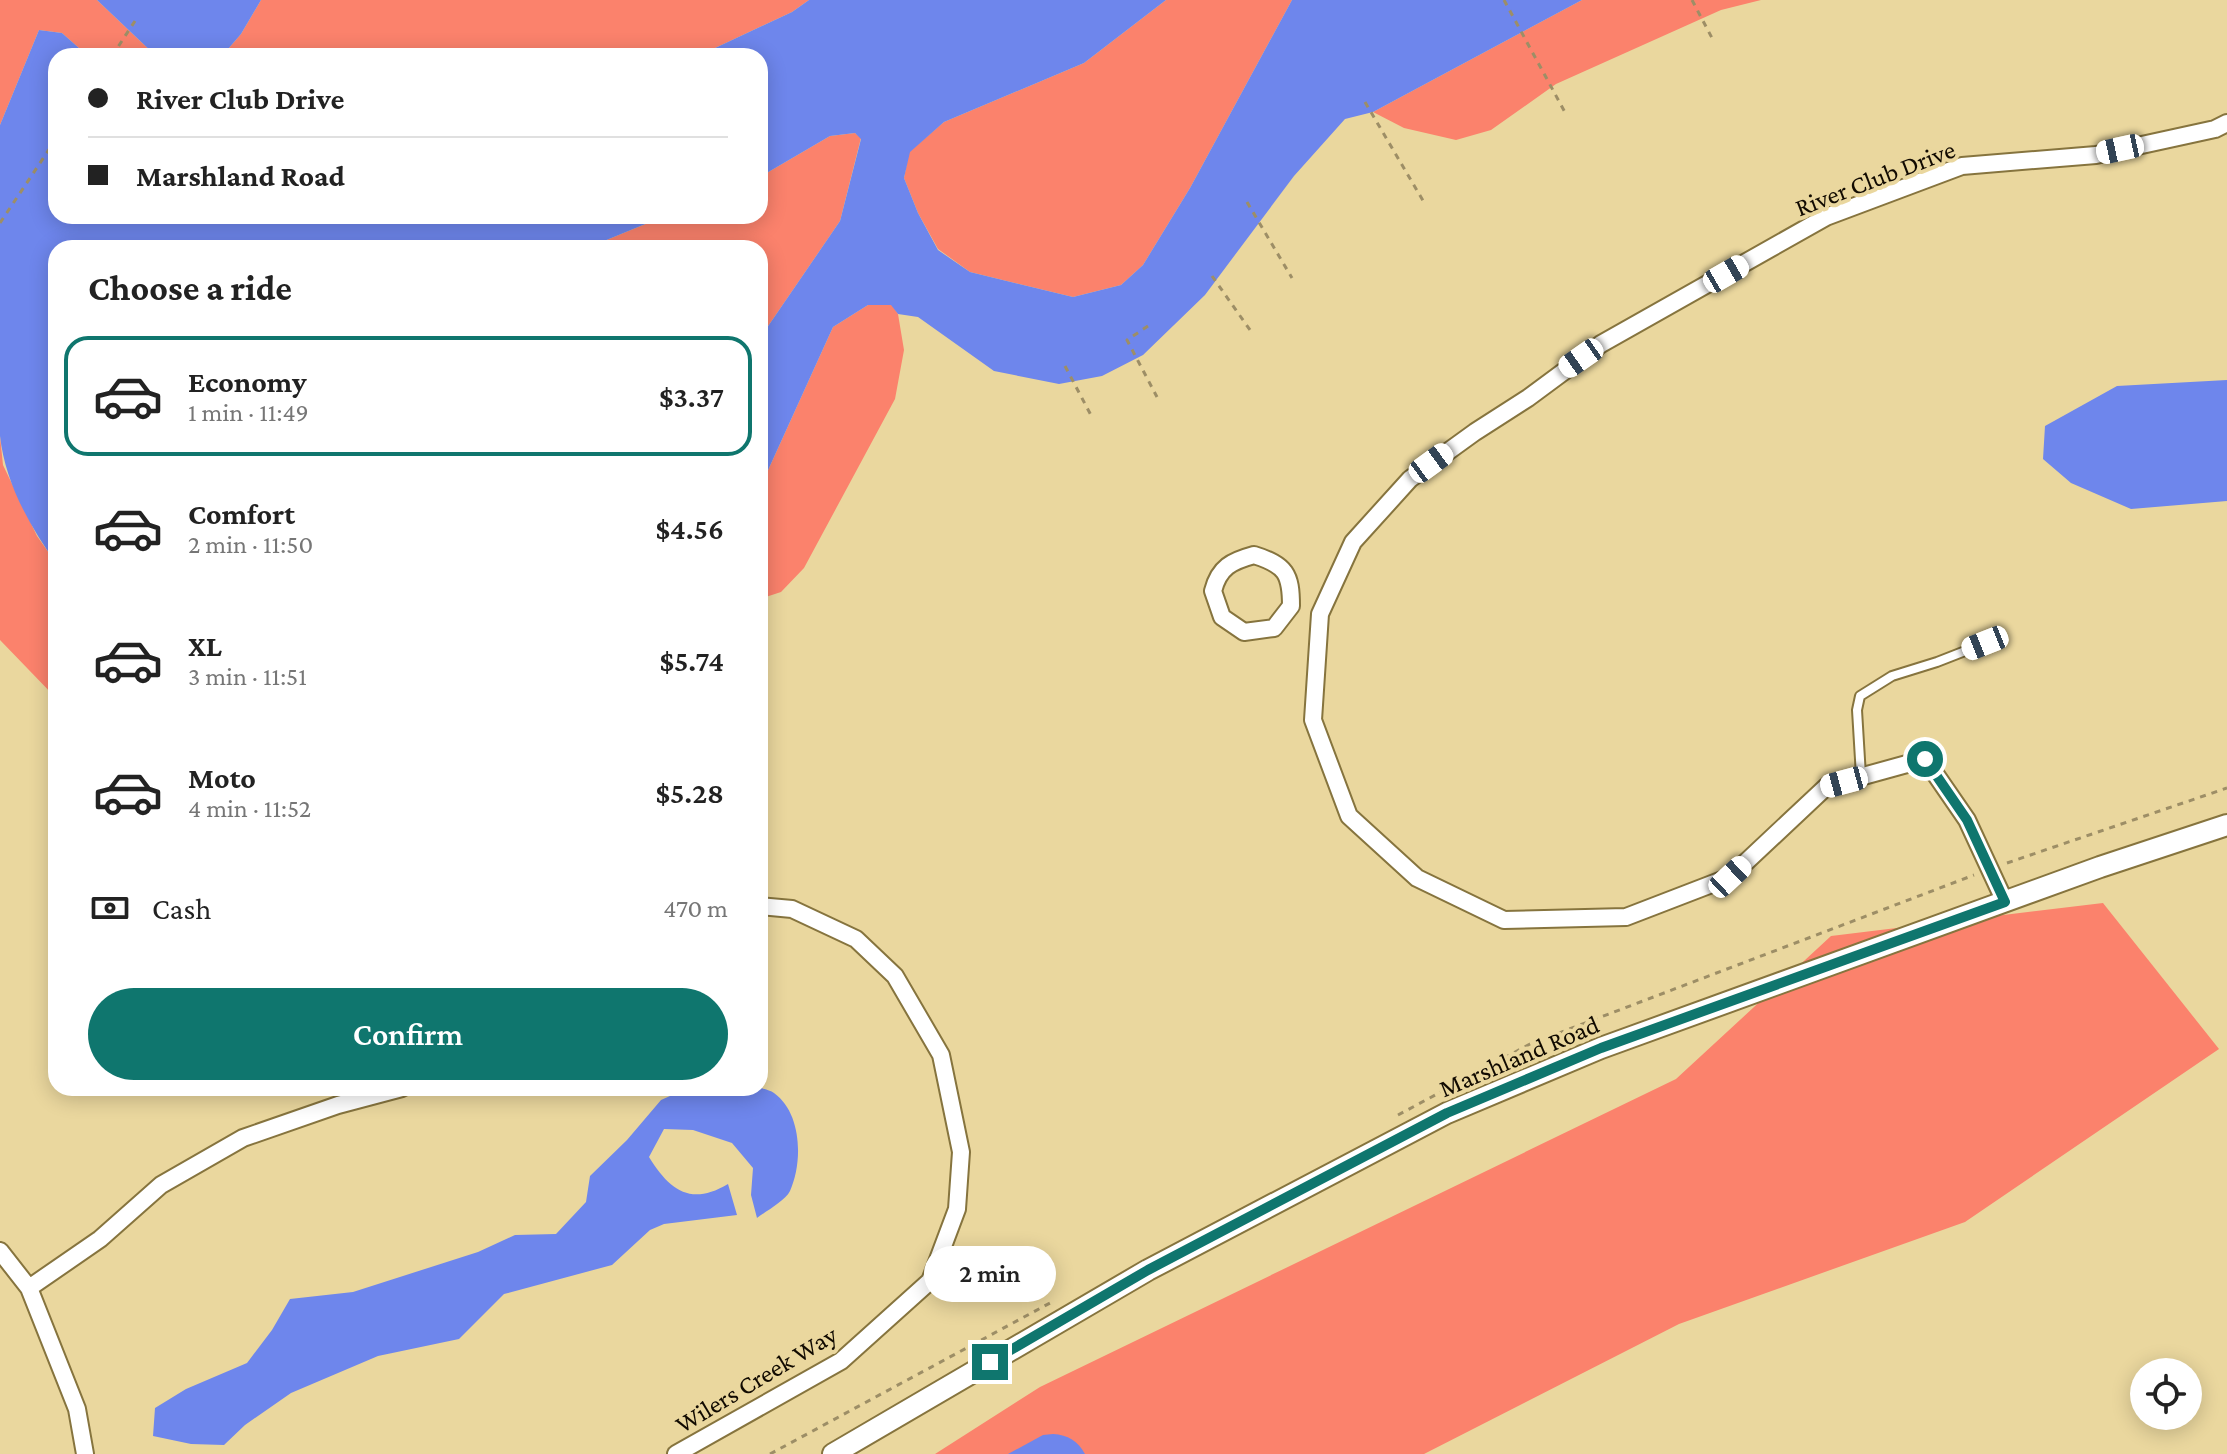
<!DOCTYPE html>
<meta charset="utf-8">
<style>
:root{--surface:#fff;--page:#f6f6f6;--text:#222;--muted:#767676;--line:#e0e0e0;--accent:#0f766e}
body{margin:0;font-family:"Crimson Pro",serif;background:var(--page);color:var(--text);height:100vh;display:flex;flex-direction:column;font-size:30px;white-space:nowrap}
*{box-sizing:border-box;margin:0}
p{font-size:26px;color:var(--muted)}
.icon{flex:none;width:44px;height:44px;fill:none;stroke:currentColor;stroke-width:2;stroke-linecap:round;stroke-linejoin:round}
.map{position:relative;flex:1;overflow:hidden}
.drawer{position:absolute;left:48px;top:240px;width:720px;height:856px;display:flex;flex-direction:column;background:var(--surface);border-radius:24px;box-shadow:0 4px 20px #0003}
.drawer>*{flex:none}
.guide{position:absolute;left:48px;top:48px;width:720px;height:176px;border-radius:24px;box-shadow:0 4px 20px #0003;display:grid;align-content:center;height:176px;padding:0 40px;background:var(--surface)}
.fabs{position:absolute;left:2130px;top:1358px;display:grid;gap:16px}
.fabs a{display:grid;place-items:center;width:72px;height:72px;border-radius:50%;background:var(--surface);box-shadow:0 4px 20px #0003;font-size:40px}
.end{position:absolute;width:36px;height:36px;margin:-18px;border:10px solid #0f766e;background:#fff;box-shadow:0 0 0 4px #fff}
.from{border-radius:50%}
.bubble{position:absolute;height:56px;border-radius:28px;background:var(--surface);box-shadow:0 4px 20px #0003;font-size:26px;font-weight:600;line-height:56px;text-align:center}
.car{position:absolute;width:24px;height:48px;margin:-24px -12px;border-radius:10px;box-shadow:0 0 6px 2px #0007;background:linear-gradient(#fff 24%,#345 0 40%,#fff 0 76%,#345 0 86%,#fff 0)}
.guide b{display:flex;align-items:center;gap:28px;height:76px;font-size:30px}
.guide b+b{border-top:2px solid var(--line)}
.guide i{width:20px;height:20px;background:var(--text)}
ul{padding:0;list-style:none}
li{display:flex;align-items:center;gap:24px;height:120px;margin:0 16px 12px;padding:0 24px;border:4px solid transparent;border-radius:24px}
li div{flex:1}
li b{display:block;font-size:30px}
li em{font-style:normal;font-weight:600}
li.active{border-color:var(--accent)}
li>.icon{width:72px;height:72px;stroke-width:1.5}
h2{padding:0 40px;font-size:36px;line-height:96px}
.pay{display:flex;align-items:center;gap:20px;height:88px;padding:0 40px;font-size:30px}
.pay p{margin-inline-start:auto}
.primary-button{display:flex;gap:16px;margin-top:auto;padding:16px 40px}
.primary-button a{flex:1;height:92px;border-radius:48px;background:var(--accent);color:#fff;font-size:32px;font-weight:600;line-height:92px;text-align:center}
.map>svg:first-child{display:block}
.green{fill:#fb826c}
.water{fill:#6e86ec}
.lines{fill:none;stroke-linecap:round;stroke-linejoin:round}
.service-casing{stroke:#86743e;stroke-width:12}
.minor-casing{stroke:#86743e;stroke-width:20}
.tertiary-casing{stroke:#86743e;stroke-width:24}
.path{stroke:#9d8e66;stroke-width:3;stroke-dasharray:6 6;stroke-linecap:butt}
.service{stroke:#fff;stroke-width:8}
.minor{stroke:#fff;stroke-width:16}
.tertiary{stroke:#fff;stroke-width:20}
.route{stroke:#0f766e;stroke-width:10}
.labels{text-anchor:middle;stroke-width:8;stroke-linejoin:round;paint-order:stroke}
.street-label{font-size:26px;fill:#110a00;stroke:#ead79e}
</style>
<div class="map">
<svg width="2227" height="1454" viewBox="0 0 2227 1454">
<rect width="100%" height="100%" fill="#ead79e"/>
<path class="green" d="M0,0H97L156,56H88L62,33L39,30L0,125Z
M261,0H809L792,12L698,56H222L241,34Z
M1166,0H1292L1190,188L1143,265L1121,285L1073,297L970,272L938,249L918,213L904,178L909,152L944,122L1084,63Z
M1582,0H1761L1721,10L1556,84L1491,130L1456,140L1404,128L1373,112Z
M855,133L861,138L840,221L760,338V248H587L665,216H760V177L830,136Z
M868,305H892L898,314L904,350L895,399L804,568L781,592L760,599V488L833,327Z
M0,436L3,465L37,536L56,563V698L0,640Z
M2103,903L2219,1049L1965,1222L1679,1324L1424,1454H935L1040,1387L1676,1079L1831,936Z"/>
<path class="water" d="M97,0H261L241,34L222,56H156Z
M809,0H1166L1084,63L944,122L910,152L904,178L918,213L938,250L970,272L1073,297L1121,285L1143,265L1190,188L1292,0H1582L1373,112L1345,119L1294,176L1205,295L1143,355L1102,376L1059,384L994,371L918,317L898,314L891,305H868L833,327L760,488V338L840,221L861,139L855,133L830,136L760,177V56H698L792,12Z
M39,30L62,33L88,56H56V216H665L587,248H56V563C29,525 5,482 0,436V125Z
M2227,380V501L2131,509L2071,483L2043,459L2045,426L2117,386Z
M688,1088C707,1088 759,1082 774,1093C802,1113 803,1162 790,1191C785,1201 766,1211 757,1218L751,1195L753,1168L732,1143L693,1130L664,1129L649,1157C670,1191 691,1206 728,1184L737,1215L664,1224L650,1230L612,1265L504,1294L459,1339L378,1356L291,1393L245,1425L224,1445L191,1444L153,1436L155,1408L186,1389L247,1363L272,1330L290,1299L353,1292L478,1252L515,1235L556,1234L586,1202L590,1176L627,1140L661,1100Z
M1053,1434C1068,1435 1078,1441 1085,1454H1008L1043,1435Z"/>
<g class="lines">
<g class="service-casing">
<path id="service" d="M1861,776L1857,710L1860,696L1892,676L1937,662L2001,637"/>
</g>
<g class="minor-casing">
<path id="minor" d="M1254,555C1286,565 1291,574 1291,606L1274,628L1244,632L1222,617L1213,591C1219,567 1232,561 1254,555Z
M2005,902L1967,820L1925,759L1827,786L1730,877L1626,917L1504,920L1417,878L1349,816L1313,720L1320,614L1353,542L1410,479L1475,432L1528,398L1601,344L1826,217L1962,166L2096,155L2215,129L2227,123
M0,1251L29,1288L77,1409L85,1454
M29,1288L100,1239L161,1185L243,1138L338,1105L402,1088
M676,1454L841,1361L930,1281L957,1209L961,1152L941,1055L895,976L856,939L792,909L760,906"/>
</g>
<g class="tertiary-casing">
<path id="tertiary" d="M833,1454L1148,1270L1447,1113L1601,1048L2100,867L2227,825"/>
</g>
<path class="path" d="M1504,0L1567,116
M1692,0L1712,38
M112,56L135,21
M1365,102L1425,204
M1247,202L1292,278
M0,223L56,139
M1212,276L1250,330
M1148,326L1127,340L1157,397
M1065,366L1093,419
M2007,863L2227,788
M1398,1115L1530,1044L1974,875
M770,1454L1050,1303"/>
<use href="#service" class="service"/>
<use href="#minor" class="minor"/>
<use href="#tertiary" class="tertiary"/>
</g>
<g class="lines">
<path class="route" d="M990,1362L1148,1270L1447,1113L1601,1048L2005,902L1967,820L1925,759"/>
</g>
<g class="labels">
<g class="street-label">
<text transform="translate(1875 178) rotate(-21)" y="9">River Club Drive</text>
<text transform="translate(1519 1056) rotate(-23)" y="9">Marshland Road</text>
<text transform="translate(756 1379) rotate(-31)" y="9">Wilers Creek Way</text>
</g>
</g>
</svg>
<div class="fabs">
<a><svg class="icon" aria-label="locate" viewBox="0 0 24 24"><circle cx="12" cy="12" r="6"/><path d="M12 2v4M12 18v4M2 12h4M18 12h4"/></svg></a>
</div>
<i class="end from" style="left:1925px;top:759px"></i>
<i class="end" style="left:990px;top:1362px"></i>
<div class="bubble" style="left:924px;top:1246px;width:132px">2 min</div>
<i class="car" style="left:2120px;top:149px;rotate:258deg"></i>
<i class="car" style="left:1726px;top:274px;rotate:60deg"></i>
<i class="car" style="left:1581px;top:358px;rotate:235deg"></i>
<i class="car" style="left:1431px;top:463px;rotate:54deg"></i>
<i class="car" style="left:1985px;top:643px;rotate:248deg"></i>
<i class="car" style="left:1844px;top:782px;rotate:255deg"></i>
<i class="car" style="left:1730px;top:877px;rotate:47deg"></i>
<div class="guide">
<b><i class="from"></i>River Club Drive</b>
<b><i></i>Marshland Road</b>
</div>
<section class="drawer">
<h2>Choose a ride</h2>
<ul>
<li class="active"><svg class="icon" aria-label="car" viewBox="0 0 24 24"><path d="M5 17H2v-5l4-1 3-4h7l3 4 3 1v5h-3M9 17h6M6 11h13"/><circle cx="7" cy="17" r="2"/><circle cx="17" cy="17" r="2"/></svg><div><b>Economy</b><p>1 min · 11:49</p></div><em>$3.37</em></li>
<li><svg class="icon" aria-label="car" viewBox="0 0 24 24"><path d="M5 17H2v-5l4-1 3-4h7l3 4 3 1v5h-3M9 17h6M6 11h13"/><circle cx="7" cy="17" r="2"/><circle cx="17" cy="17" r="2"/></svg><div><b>Comfort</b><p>2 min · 11:50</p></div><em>$4.56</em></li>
<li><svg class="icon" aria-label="car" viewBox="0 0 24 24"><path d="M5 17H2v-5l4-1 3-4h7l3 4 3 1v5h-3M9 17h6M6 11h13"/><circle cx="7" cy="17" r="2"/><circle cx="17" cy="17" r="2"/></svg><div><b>XL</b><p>3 min · 11:51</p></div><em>$5.74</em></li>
<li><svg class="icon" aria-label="car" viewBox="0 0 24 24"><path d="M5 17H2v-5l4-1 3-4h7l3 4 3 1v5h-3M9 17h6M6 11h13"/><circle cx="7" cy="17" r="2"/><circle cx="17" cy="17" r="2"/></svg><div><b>Moto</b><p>4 min · 11:52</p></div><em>$5.28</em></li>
</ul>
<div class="pay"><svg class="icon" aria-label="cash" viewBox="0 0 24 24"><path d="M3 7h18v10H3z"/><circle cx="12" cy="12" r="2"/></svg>Cash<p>470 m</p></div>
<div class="primary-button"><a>Confirm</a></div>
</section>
</div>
